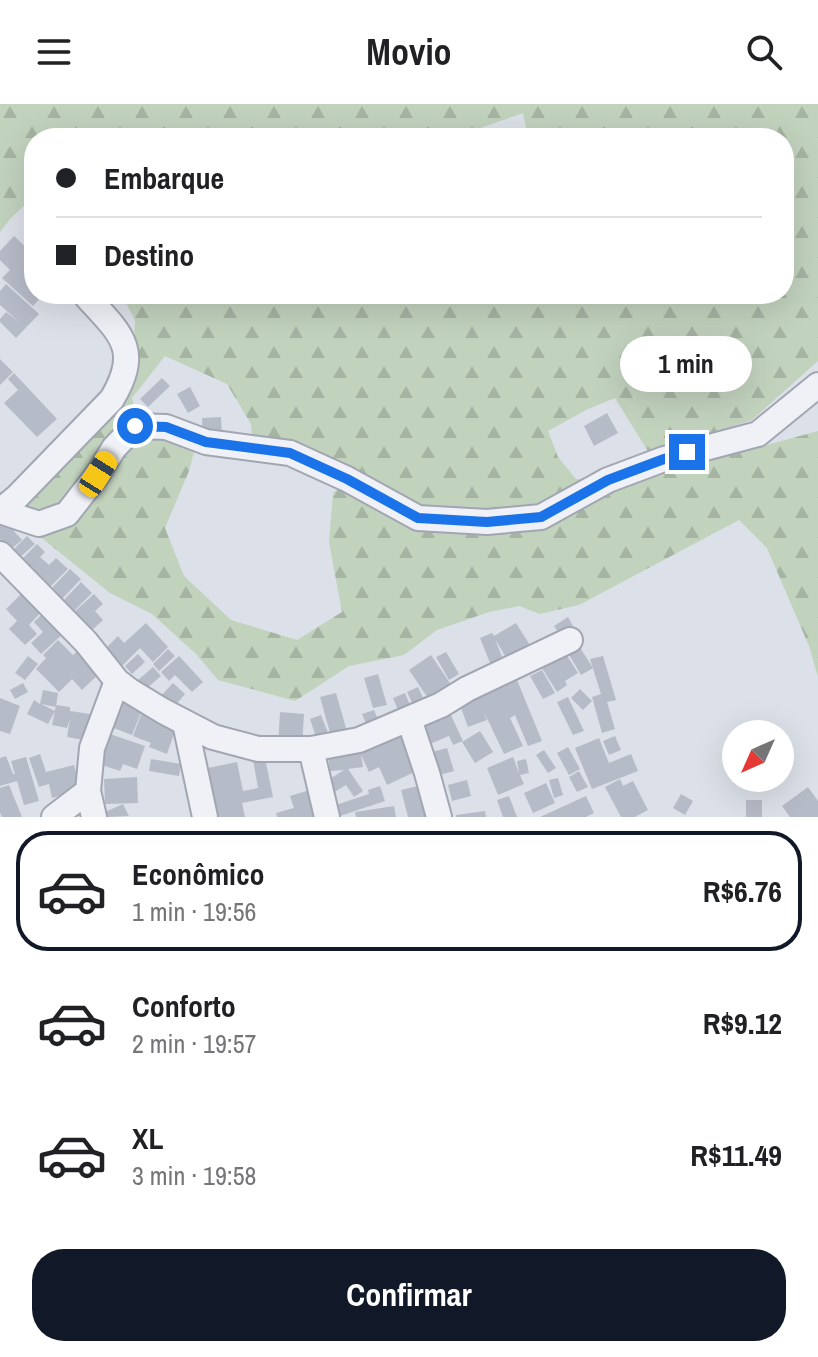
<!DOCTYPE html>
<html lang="pt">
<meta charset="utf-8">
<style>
:root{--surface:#fff;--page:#f6f6f6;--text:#202124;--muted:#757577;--line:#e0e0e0;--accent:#111827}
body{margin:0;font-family:"Archivo Narrow",sans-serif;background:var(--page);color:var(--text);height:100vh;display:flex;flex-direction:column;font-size:30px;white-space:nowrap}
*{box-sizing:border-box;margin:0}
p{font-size:26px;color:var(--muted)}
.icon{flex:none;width:44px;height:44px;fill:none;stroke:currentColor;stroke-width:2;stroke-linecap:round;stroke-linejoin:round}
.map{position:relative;height:713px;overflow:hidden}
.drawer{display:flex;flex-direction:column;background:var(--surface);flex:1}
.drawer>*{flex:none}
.guide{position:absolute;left:24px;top:24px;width:770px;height:176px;border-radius:32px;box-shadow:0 8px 32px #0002;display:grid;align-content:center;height:176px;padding:0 32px;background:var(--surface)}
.needle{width:52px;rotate:225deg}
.controls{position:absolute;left:722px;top:616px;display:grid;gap:16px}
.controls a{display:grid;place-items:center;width:72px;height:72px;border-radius:50%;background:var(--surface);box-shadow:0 8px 32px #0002;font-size:40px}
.end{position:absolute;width:36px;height:36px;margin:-18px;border:10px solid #1a73e8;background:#fff;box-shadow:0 0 0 4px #fff}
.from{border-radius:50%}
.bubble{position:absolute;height:56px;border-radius:28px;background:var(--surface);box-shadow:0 8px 32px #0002;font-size:26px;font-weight:800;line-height:56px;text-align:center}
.car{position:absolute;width:24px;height:48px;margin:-24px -12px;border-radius:10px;box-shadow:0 0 6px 2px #0007;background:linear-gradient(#f5c518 24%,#345 0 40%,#f5c518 0 76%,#345 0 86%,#f5c518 0)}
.guide b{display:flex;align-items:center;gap:28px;height:76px;font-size:30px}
.guide b+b{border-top:2px solid var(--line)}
.guide i{width:20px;height:20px;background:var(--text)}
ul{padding:14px 0 0;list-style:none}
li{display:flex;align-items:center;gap:24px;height:120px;margin:0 16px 12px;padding:0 16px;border:4px solid transparent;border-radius:32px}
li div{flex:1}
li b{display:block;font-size:30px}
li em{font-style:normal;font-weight:800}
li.selected{border-color:var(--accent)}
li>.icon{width:72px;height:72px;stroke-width:1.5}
.primary-button{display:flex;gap:16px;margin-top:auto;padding:16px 32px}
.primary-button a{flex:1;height:92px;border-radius:32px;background:var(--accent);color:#fff;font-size:32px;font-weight:800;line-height:92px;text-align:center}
header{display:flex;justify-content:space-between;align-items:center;height:104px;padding:0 32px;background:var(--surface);font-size:36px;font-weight:800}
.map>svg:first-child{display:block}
.forest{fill:url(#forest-firs);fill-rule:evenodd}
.building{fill:#b6bbc8}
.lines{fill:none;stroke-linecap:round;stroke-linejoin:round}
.minor-casing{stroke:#a1a6b2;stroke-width:28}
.minor{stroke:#eff1f6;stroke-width:24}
.route{stroke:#1a73e8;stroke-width:10}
</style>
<header><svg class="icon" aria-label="menu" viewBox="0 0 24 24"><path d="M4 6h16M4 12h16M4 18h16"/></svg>Movio<svg class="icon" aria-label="search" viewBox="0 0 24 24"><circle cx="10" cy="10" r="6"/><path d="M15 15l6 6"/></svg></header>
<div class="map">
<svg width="818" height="713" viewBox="0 0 818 713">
<defs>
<pattern id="forest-firs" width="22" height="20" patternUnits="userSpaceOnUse" patternTransform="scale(2)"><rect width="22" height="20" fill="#c1d2bd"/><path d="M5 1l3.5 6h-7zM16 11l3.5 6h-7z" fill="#a6b4a4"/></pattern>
</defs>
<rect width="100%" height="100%" fill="#dce0e8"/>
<path class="forest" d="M0,0H818V257L752,316L649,349L615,294L588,305L548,327L558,353L576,375L635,377L818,327V573L809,542L767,444L739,416L579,501L540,510L519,502L489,508L437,526L404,551L349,562L295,597L218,576L196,550L152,510L110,489L7,406L69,344L134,240L135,216L121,190H784V34H528L523,9L481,24L482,34H34V92L10,115L0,128ZM165,252L227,280L251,320L252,332L356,370L333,389L329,438L342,508L297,536L231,516L184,472L165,424L189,367L195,344L136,311L132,294Z"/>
<path class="building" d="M14,132L34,151V190H44L33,202L2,174L10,166L0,156V147Z
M6,180L39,210L16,234L0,218V215L6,208L19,218L0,201V187Z
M0,255L13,268L0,281Z
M14,269L57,315L37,333L4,299L18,286L8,275Z
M162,274L170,282L148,303L140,295Z
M190,283L200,302L188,309L177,290Z
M607,309L618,329L594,342L584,322Z
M221,313L222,332L203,333L202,314Z
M4,416L22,436L10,446L0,435V419Z
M27,432L35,440L18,455L11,448Z
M37,440L45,448L40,453L49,461L56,454L68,465L49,484L20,457Z
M70,465L81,475L61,496L50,486Z
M81,478L92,489L74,507L63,497Z
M26,485L45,504L29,521L37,530L25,541L9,525L17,517L6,505Z
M94,490L103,500L95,507L103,516L90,528L72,510Z
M46,506L66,527L41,550L31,539L43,528L34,518Z
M568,513L573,522L560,531L554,522Z
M146,519L168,543L153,558L140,544L122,562L106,544L118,532L124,539Z
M516,519L533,546L510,560L495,535L504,558L492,564L480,534L492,529L494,532Z
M58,536L73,551L80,544L103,566L82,586L72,575L59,588L36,565L46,554L43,551Z
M579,542L593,564L581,571L568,549Z
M168,545L175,552L159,567L153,560Z
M446,548L459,570L449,576L436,553Z
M138,550L145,558L132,570L125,562Z
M566,550L578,569L565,577L567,581L557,588L542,564Z
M431,551L456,588L434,603L409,566Z
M28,552L38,560L25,576L15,569Z
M179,552L203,578L192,588L175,571L169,577L161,568Z
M603,552L616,596L607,598L615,625L602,629L592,593L601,590L590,555Z
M153,563L161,572L146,585L138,576Z
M542,566L555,589L543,595L530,572Z
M378,570L387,601L373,604L364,574Z
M517,576L542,637L528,642L515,611L510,614L523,642L504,650L483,606L487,616L468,623L460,601Z
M23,579L28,588L15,595L10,586Z
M173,579L185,590L170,608L157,596Z
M418,583L424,596L413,601L407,588Z
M580,585L592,597L583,606L571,594Z
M43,586L58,589L56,603L41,600L55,607L48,620L27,610L34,596L40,600Z
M336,589L348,631L332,636L320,593Z
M405,589L412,606L400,611L393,594Z
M568,593L584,627L573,631L557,598Z
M0,594L20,602L10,630L0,627Z
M120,598L142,606L132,631L111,623Z
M56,601L70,603V607L97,611L94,628L85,627L84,636L67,633L70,614L67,624L52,621Z
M374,606L380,620L368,624L362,610Z
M449,607L463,637L453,641L449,632L430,640L421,620Z
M142,608L177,621L167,650L149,643L151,639L133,632Z
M280,608L304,610L302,645L278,643Z
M321,611L328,629L316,633L310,615Z
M406,627L423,664L387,681L379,663L369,668L361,651L363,663L348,665L363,687L354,693L346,681L333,689L325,678L344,666L330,667L328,649L360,645V649Z
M480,627L493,648L475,659L462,638Z
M110,630L145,642L137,665L123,660L120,667L99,660Z
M615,632L621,646L609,651L603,637Z
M599,634L609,659L631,650L638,667L592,685L575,644Z
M568,643L580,665L569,671L557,649Z
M447,644L454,667L436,672L429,649Z
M544,646L556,664L548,669L536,651Z
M40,650L46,668L74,661L81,687L52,694L49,680L39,683L29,654Z
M6,652L13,670H15L11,657L26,653L39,697L24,701L17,677L0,682V654Z
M513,653L519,669L517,657L526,655L529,669L520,671L524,680L498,691L487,664Z
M265,654L273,693L242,699L245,713H218L208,664L237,658L243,687L258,684L253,656Z
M151,655L181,660L179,672L149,667Z
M579,667L588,683L577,688L569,673Z
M137,673L138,699L105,700L104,675Z
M558,674L563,691L554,694L549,676Z
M620,675L623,682L633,677L648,706L635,713H621L605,683Z
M467,676L471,692L452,697L448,681Z
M546,679L555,699L533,709L524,689Z
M9,681L22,713H2L0,709V684Z
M422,681L430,713H408L401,686Z
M380,682L385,697L340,712L336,701L369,690L368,686Z
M808,683L818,697V713H790L782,702Z
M310,686L321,713H277L276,709L294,704L290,692Z
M681,690L693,697L685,711L673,704Z
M509,692L517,713H503L497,696Z
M586,692L594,709L586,713H540Z
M746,696H762V713H746Z
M123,700L129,712L107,713L105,708Z
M394,702L396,713H356L355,708Z
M485,707L486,713H456V711Z"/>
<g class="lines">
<g class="minor-casing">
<path id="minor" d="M0,407L39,420L67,410L98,370L114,344L135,322L166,323L206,338L290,349L347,375L418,414L487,418L541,413L608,376L664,355L758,330L818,281
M0,407L17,393L112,295C141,246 122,231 87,193L86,190
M0,450L86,538L117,577L130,587L163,607L213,633L258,645H311L359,636L441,601L467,585L570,536
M409,615L427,669L439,713
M185,619L205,713
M311,645L327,713
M88,687L94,713
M54,713L88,687L92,644L117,577"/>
</g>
<use href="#minor" class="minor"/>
</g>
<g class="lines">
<path class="route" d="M135,322L166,323L206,338L290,349L347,375L418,414L487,418L541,413L608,376L664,355L687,348"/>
</g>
</svg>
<div class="controls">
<a><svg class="needle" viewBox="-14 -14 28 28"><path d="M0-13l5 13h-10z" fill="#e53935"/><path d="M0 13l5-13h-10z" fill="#757577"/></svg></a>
</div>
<i class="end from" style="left:135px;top:322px"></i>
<i class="end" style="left:687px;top:348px"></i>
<div class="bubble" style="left:620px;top:232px;width:132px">1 min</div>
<i class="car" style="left:98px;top:370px;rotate:32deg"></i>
<div class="guide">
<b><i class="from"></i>Embarque</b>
<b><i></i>Destino</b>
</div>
</div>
<section class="drawer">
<ul>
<li class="selected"><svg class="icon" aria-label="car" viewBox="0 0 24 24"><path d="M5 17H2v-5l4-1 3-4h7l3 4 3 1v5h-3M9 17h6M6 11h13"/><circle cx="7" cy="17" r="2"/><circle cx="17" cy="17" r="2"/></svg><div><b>Econômico</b><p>1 min · 19:56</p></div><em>R$6.76</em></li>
<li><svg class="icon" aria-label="car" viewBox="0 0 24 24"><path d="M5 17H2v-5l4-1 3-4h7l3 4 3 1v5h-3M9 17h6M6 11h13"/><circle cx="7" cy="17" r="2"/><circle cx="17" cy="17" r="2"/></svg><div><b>Conforto</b><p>2 min · 19:57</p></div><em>R$9.12</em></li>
<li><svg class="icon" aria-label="car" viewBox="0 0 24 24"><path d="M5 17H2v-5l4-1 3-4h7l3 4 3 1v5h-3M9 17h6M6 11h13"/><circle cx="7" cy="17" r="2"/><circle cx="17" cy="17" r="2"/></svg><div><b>XL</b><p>3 min · 19:58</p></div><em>R$11.49</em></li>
</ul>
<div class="primary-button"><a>Confirmar</a></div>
</section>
